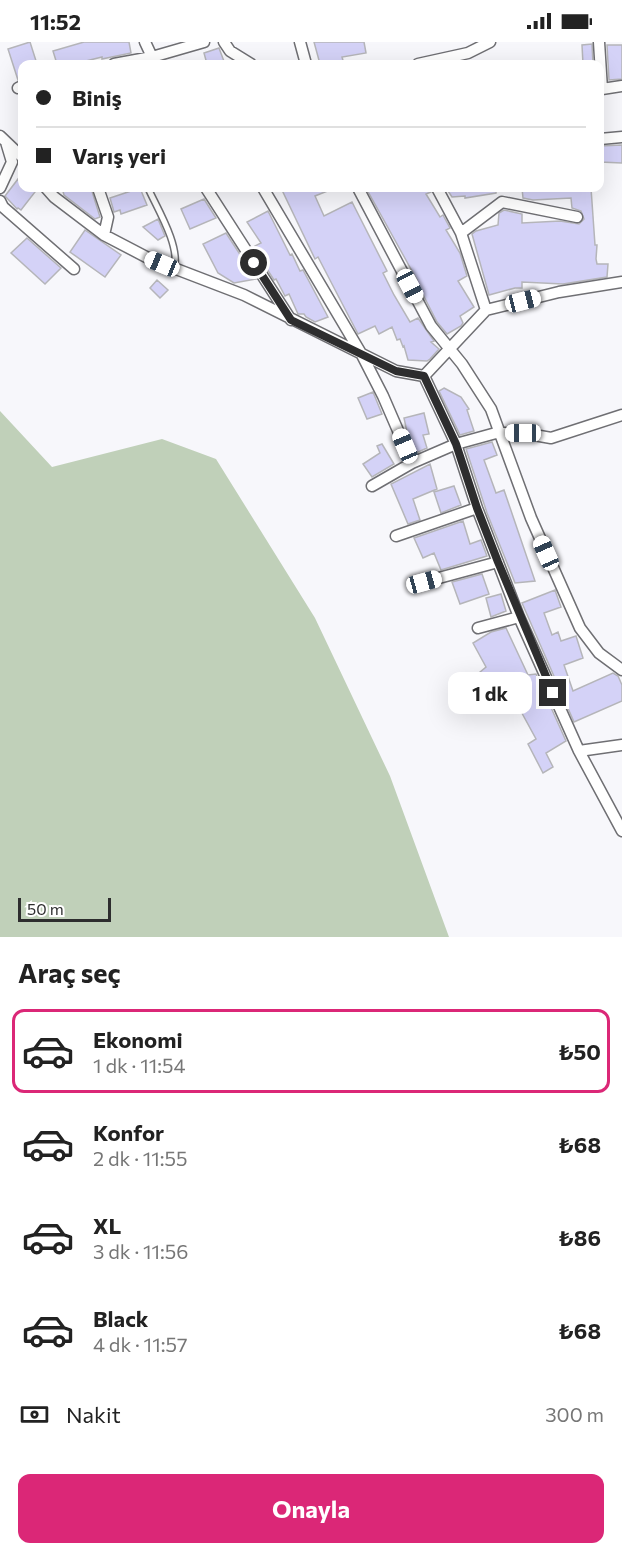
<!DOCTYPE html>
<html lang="tr">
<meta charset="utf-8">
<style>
:root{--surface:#fff;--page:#f2f2f2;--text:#222;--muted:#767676;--line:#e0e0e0;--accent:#db2777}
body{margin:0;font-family:Commissioner,sans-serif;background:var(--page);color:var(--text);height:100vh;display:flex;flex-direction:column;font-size:22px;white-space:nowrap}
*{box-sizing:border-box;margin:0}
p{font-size:20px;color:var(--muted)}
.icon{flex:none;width:33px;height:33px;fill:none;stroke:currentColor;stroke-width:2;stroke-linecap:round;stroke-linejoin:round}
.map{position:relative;height:895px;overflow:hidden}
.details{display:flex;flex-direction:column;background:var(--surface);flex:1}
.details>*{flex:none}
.top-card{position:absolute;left:18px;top:18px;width:586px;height:132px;border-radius:12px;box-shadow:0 6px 24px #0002;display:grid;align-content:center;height:132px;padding:0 18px;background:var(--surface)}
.scale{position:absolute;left:18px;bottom:15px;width:93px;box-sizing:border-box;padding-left:6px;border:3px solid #2d2d2e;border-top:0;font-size:16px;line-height:21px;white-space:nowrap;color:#2d2d2e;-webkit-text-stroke:4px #fff;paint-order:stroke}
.end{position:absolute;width:27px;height:27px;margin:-14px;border:8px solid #2d2d2e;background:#fff;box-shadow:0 0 0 3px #fff}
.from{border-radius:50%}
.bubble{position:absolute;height:42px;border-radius:12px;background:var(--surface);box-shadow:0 6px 24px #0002;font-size:20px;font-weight:700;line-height:42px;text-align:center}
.car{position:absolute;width:18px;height:36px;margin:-18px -9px;border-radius:8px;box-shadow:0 0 4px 2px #0007;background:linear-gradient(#fff 24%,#345 0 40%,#fff 0 76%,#345 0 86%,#fff 0)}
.top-card b{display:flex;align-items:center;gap:21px;height:57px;font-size:22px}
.top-card b+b{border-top:2px solid var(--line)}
.top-card i{width:15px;height:15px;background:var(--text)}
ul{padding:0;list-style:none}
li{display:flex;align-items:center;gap:18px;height:84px;margin:0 12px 9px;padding:0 6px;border:3px solid transparent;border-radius:12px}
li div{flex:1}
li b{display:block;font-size:22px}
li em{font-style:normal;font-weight:700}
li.on{border-color:var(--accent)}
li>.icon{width:54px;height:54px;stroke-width:1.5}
h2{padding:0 18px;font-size:27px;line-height:72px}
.pay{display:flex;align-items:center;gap:15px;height:66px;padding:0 18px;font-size:22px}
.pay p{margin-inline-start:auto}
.action{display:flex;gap:12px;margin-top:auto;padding:12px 18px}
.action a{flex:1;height:69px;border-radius:12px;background:var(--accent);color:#fff;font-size:24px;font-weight:700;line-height:69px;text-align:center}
.status{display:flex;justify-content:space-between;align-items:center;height:42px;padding:0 30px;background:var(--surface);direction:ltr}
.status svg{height:16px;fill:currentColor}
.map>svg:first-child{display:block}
.green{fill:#c0d0b9}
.building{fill:#d4d2f7;stroke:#b5b5b9;stroke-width:1.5}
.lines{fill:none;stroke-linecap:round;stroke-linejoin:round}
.service-casing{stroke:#6f6f73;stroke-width:8}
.minor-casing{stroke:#6f6f73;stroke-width:13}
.service{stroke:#fff;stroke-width:5}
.minor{stroke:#fff;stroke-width:10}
.route{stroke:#2d2d2e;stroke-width:8}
</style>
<div class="status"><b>11:52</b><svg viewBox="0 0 49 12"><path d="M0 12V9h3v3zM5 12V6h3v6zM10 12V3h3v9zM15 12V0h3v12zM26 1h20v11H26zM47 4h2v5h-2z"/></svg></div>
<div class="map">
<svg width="622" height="895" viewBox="0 0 622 895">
<rect width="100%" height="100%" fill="#f7f7fb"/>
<path class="green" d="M0,369L52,425L162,397L216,417L315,576L390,734L449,895H0Z"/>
<path class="building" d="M30,0L37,22H22V37L18,38L8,7Z
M84,0H129L131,11L102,17V15L74,22H57L53,9Z
M314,0H364L366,11L342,15L344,22H320Z
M592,2L593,22H583L582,3Z
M607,3H622V37L609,38Z
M219,6L225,22H207L204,11Z
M622,103V121L600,120V104Z
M18,137L22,141V146H29L35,150L21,168L18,166L17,167L5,154Z
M62,146H91L100,175L95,177L64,153Z
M140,146L147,163L121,172L120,168L114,170L110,156Z
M281,146H335L315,154L324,174L352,160L387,229L383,231L394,253L410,280L418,276L434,299L431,300L439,307L430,317L427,319L408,318L404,304L403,305L400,297L397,298L392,285L379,292L375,284L358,292L318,215L315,217Z
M366,146H430L431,150L426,152L440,175L443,173L450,186L446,188L460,211L467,234L458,239L474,265L460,274L463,281L461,284L447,292L437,280L416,239L417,238Z
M446,146H496V151L465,156V154L452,155Z
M522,146H591L595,203H597L596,217L597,222H608L607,235L563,242L522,240V246H515L489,253L472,192L476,189L498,183L499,171L504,168L522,172V181L560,179L579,182L584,177L581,169L572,166L571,156L533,158L523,156Z
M204,157L216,176L190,187L181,167Z
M268,169L290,213L292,212L300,229L303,228L328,275L315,280L306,275L304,272H298L289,252L285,254L276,237L274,238L253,205L261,201L247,180Z
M158,177L165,194L158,198L143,185Z
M85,188L121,213L105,235L70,210Z
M226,191L256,237L234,241L218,231L203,202Z
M27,196L61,226L45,242L11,211Z
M157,238L168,248L160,256L150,246Z
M444,346L461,355L469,367L467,368L474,389L460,393L439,349Z
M373,350L382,372L367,377L358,356Z
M424,371L429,392L423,393L427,406L416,411L407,390L404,376Z
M492,400L497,413L484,418L496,451L504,448L535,539L515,541L487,471L466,407Z
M382,402L394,422L372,435L363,422L380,411L377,404Z
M430,422L437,447L413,457L420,478L408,482L391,442Z
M454,444L461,463L441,471L434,450Z
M463,479L470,502L481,498L487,514L441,528L434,511L423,516L414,496Z
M482,532L489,552L460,562L452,540Z
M555,548L561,565L544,571L552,593L558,590L561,599L576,594L583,616L564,623L573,649L613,631L618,634L622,643V659L574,680L522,561Z
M501,552L506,569L491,575L486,556Z
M506,586L528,633L536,632L566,699L546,711L553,725L543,731L528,702L536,697L518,664L514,666L513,663L498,671L483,644L476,650L468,640L486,625L473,601L491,590Z"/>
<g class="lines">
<g class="service-casing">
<path id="service" d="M148,146C157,166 181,205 174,227"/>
</g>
<g class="minor-casing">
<path id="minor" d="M224,0L230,9L251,22
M300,0L306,22
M599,0L602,47L622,44
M114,22L152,15L145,0
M153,22L152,15L204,0
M418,22L468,11L490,0
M18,46L22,44
M0,94L22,115
M600,97L622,95
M0,146L12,120L6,100
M46,146L54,155L104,193L150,217L244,253L396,329L424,334L486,268L559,250L622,240
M98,146L108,175L104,193
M206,146L291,278
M263,146L362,313L383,354L412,421
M358,146L431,284L462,322L491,367L531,476L580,586L599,611L622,628
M437,146L461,191L486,268
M0,159L3,165L74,227
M461,191L502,160L577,175
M424,334L456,402L477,466L519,575L579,709L622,789
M372,444L412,421L456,402L496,391H523L551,396L622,373
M396,494L477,466
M424,540L498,520
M478,586L519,575
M579,709L622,703"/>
</g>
<use href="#service" class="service"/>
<use href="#minor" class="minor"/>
</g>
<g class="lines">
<path class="route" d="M254,221L291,278L396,329L424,334L456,402L477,466L498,520L553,651"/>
</g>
</svg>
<div class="scale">50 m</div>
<i class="end from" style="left:254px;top:221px"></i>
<i class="end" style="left:553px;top:651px"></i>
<div class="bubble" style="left:448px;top:630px;width:84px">1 dk</div>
<i class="car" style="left:162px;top:222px;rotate:292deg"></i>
<i class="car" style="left:410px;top:244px;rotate:152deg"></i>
<i class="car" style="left:523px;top:259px;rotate:76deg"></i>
<i class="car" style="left:523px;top:391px;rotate:270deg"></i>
<i class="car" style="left:405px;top:404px;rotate:337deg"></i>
<i class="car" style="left:546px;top:511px;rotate:336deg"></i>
<i class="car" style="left:424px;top:540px;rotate:75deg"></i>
<div class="top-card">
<b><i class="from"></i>Biniş</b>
<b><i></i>Varış yeri</b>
</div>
</div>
<section class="details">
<h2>Araç seç</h2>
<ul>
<li class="on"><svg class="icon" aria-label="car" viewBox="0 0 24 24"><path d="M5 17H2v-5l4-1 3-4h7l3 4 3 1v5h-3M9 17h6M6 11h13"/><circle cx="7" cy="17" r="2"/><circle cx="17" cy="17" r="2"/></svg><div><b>Ekonomi</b><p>1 dk · 11:54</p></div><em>₺50</em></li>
<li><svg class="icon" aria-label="car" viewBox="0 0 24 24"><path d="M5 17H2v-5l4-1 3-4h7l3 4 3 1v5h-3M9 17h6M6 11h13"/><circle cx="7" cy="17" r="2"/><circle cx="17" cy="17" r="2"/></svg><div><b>Konfor</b><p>2 dk · 11:55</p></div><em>₺68</em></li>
<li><svg class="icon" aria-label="car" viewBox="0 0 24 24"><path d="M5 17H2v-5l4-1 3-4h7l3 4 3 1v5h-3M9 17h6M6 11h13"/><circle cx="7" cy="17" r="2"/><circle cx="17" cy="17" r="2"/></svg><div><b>XL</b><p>3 dk · 11:56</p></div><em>₺86</em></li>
<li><svg class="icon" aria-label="car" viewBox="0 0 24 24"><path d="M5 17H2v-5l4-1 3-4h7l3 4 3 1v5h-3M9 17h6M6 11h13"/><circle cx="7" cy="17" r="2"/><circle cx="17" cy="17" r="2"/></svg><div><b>Black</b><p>4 dk · 11:57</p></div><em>₺68</em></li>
</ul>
<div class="pay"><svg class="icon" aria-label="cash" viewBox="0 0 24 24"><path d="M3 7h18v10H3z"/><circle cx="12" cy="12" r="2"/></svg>Nakit<p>300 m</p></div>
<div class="action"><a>Onayla</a></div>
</section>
